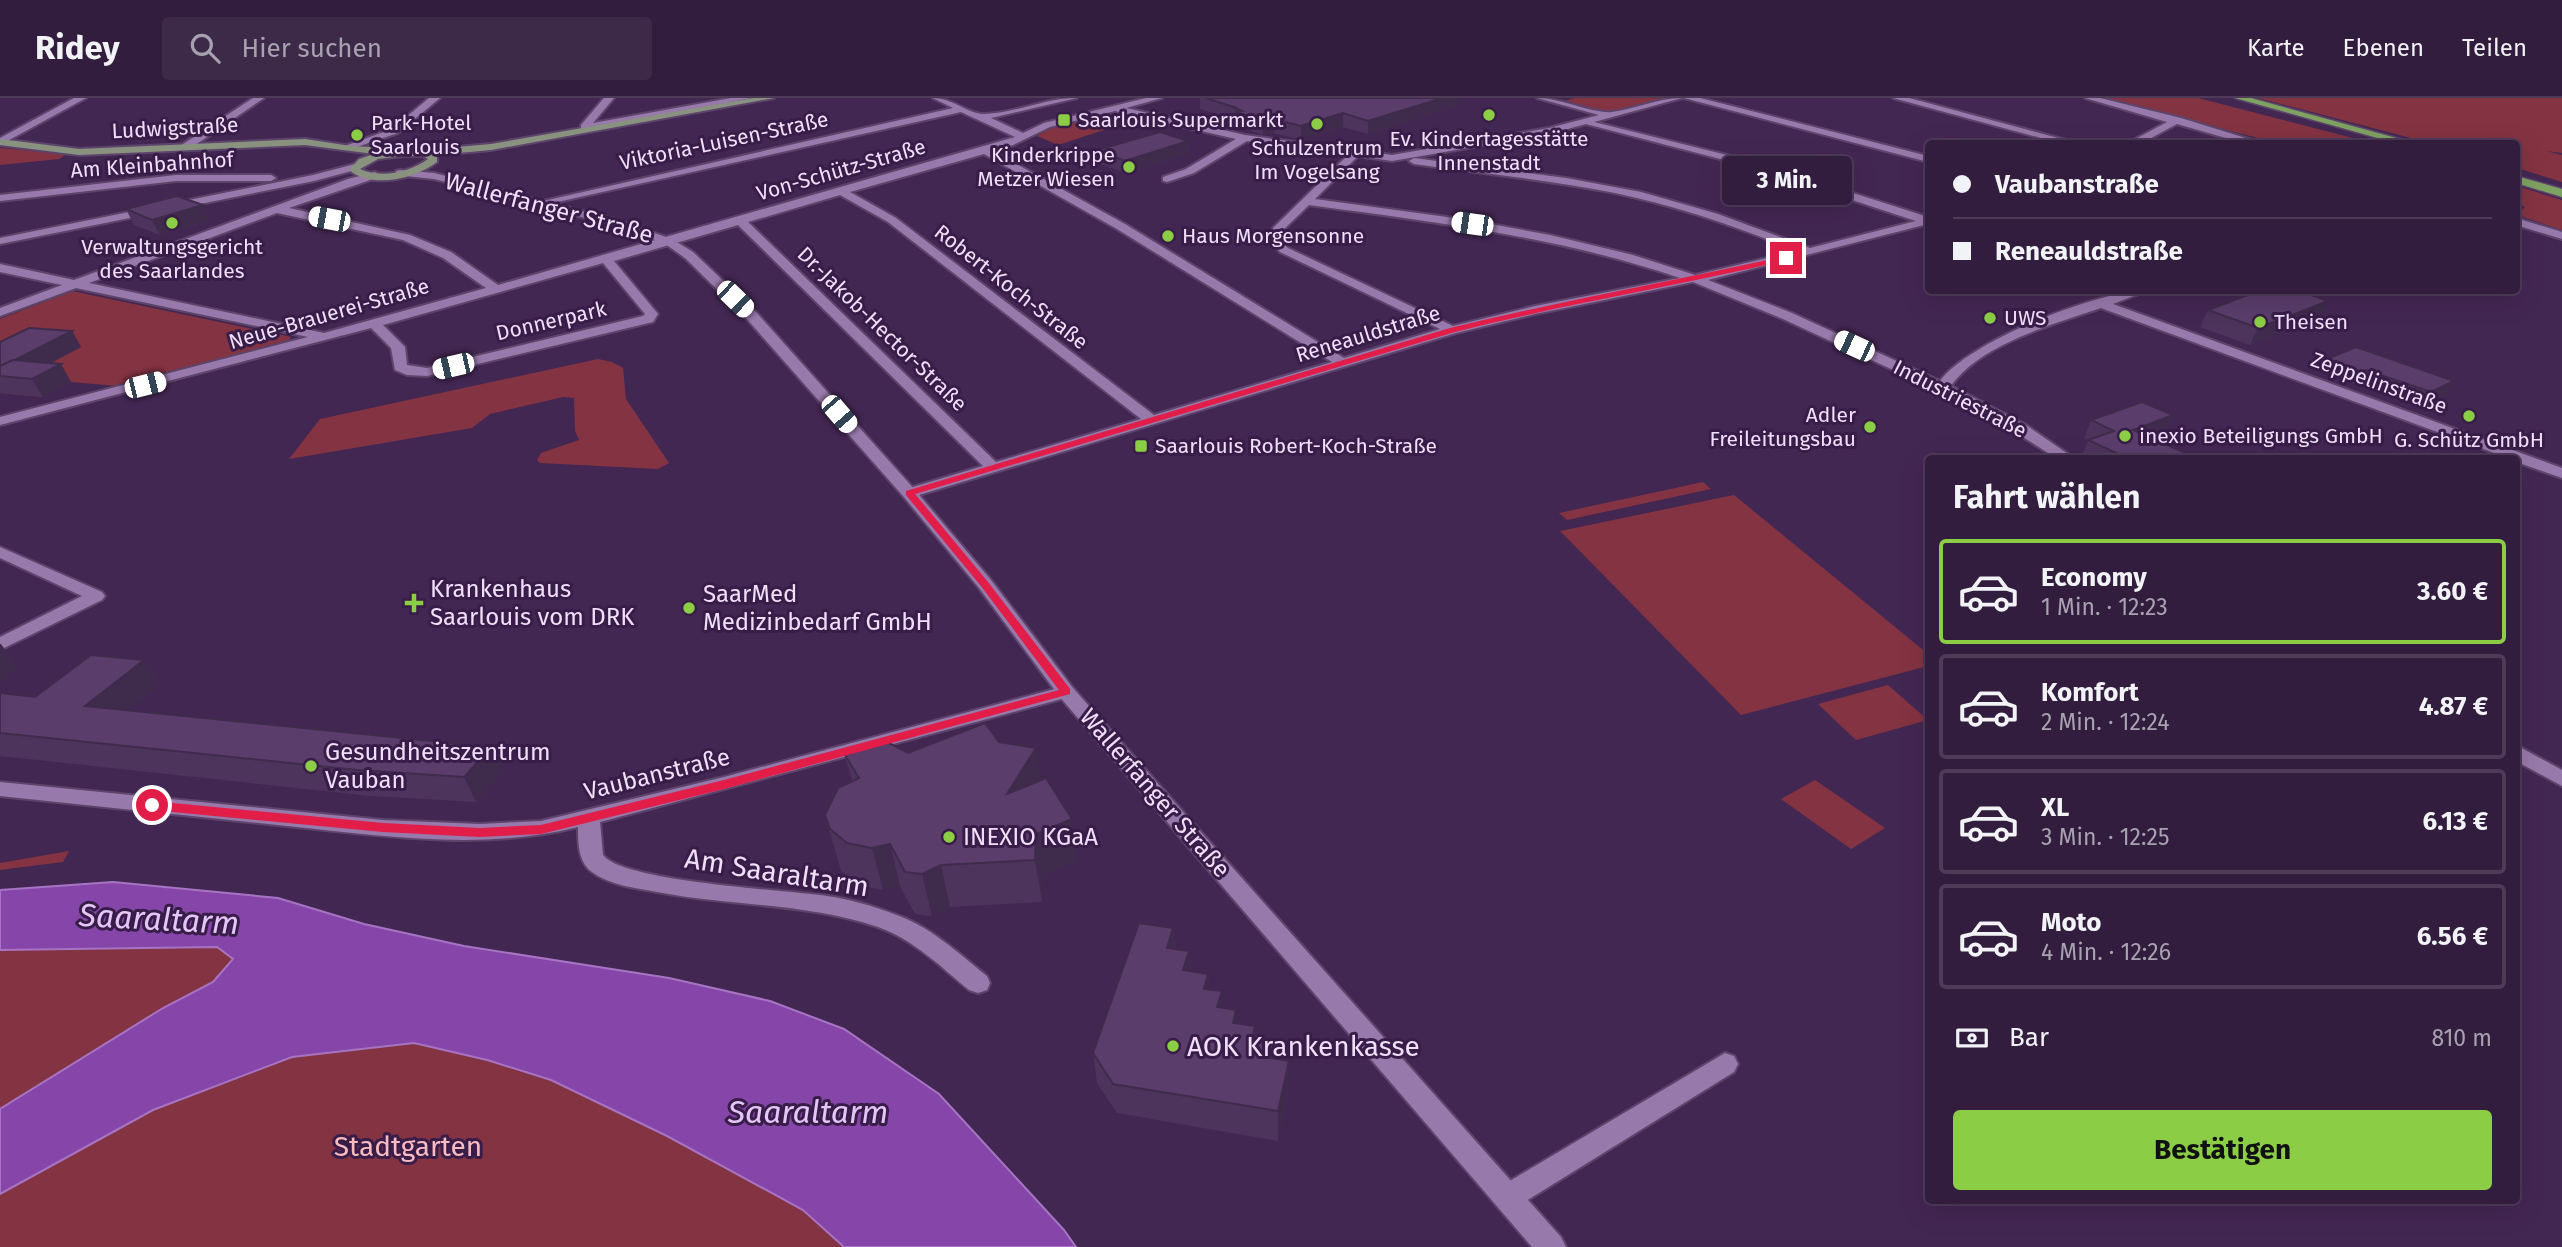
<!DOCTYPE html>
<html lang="de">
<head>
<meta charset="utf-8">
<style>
  :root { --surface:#321d3e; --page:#3d2a49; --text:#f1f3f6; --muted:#a8a2b0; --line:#4d3b58; --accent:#8bce46 }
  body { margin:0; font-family:"Fira Sans",sans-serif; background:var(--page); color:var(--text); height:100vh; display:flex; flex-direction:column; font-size:26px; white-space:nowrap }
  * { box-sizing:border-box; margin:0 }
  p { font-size:23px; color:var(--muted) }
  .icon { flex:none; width:38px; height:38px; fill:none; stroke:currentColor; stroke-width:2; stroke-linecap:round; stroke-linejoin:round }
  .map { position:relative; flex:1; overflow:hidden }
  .side { position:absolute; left:1925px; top:357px; width:595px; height:749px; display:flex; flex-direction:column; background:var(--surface); border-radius:7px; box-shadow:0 7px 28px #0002,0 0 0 2px var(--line) }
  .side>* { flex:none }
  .top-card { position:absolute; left:1925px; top:42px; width:595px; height:154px; border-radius:7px; box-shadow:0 7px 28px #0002,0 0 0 2px var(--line); display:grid; align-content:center; height:154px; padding:0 28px; background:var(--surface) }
  .end { position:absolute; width:32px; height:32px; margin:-16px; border:9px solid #e11d48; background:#fff; box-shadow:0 0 0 4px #fff }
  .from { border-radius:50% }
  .bubble { position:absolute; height:49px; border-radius:7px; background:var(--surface); box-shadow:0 7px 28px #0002,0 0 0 2px var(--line); font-size:23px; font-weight:700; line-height:49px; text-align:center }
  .car { position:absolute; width:21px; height:42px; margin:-21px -10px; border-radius:9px; box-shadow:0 0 5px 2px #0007; background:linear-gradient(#fff 24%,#345 0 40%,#fff 0 76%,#345 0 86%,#fff 0) }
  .top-card b { display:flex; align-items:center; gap:24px; height:66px; font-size:26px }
  .top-card b+b { border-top:2px solid var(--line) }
  .top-card i { width:18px; height:18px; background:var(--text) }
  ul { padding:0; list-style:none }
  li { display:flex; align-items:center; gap:21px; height:105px; margin:0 14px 10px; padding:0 14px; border:4px solid var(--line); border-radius:7px }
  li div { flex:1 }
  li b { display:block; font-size:26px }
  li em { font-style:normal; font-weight:700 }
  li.on { border-color:var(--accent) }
  li>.icon { width:63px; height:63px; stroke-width:1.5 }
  h2 { padding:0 28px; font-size:32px; line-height:84px }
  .pay { display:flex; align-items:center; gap:18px; height:77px; padding:0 28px; font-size:26px }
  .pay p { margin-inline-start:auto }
  .primary-button { display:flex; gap:14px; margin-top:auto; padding:14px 28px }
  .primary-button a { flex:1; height:80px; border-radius:7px; background:var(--accent); color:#111; font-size:28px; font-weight:700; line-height:80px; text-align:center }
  header { display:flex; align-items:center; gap:42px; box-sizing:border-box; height:98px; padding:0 35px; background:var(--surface); border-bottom:2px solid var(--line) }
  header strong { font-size:33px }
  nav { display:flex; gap:38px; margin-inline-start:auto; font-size:24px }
  .search { width:490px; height:63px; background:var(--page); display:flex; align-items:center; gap:18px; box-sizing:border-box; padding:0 24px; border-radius:7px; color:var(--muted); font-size:26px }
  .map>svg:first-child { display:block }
</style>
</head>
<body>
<header>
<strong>Ridey</strong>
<div class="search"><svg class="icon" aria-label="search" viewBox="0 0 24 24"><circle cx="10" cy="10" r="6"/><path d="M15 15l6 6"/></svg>Hier suchen</div>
<nav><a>Karte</a><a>Ebenen</a><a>Teilen</a></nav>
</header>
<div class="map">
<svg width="2562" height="1149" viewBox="0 0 2562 1149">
  <rect width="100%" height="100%" fill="#432753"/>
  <g fill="#843342">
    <path d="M1574,0h91l-54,15 -46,-12z"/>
    <path d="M2104,0h94l174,45h-95z"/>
    <path d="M2258,0h304v55l-16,-2 16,4v27l-45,-14 -1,-24 -86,-1z"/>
    <path d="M1110,16l25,6 -77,25 -21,-9 21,-12z"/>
    <path d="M0,50l67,6 -8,5 -59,6z"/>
    <path d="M2517,88l45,14v30l-45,-15z"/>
    <path d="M72,193l219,46 -2,3 -171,46 -47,-4 -28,15 -43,-4v-74z"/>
    <path d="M598,261l14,3 11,6 3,31 43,64 -11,6 -118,-6 -3,-3 4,-7 38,-13 -4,-9 -1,-33 -11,-1 -73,17 -18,14 -183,31 31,-40z"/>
    <path d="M1703,384l8,7 -144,31 -8,-7z"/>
    <path d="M1734,397l194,159v12l-187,49 -181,-184z"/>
    <path d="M1888,587l40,35 -72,20 -38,-36z"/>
    <path d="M1815,682l70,48 -34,21 -70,-50z"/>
    <path d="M69,753l-6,11 -63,8v-7z"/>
    <path d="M217,849l16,12 -20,23 -50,26 -163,101v-159z"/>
    <path d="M414,945l73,17 64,20 116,56 136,74 41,37h-844v-53l153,-84 139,-53z"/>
  </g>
  <path fill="#8646a9" stroke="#a674c2" stroke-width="2" d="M113,784l165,16 86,26 100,22 205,32 101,23 74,28 95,65 125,136 12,17h-232l-41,-37 -136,-74 -116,-56 -64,-20 -73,-17 -122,14 -139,53 -153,84v-85l163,-101 50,-26 20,-23 -16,-12 -217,3v-60z"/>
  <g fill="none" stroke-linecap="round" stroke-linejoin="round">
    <defs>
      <g id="minor">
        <path d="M74,0h12l-86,47v-7z"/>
        <path d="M253,0h11l-76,52h-8v-4z"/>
        <path d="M429,0h11l-42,35 -50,17 -9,-2 53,-19z"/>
        <path d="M604,0h10l-21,25 138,-25h20l-170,34v-7z"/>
        <path d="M933,0c20,0 36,17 52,16 31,-1 60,-16 92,-16l-86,20 32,15 21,-10 102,-25h16l-36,10 119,27 147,20 157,-27 50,-13 -62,-17c24,0 56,16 75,14 24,-3 45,-14 70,-14l-88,24 165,41 169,54v7l-220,56 84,33 148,68c29,-40 160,-91 209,-91l-36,14 449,164v10l-46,-16v-4h-8l-407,-150c-47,16 -121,36 -150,78l75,39 48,33h-18l-41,-26 -68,-37 -164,-76 -90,-37 -158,32 -79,19 -547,165 -8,-5 2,-3 80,-24 -245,-241 -124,36 44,53 -5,8 -226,54 -20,-1 -12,-5 -4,-22 -20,-20 -371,97v-8l308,-80 -232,-49 -76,28v-8l62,-23 -62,-13v-8l74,16 274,-101 27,-7 5,3 -1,2 -90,31 121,27 41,17 47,33 517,-148 -54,-25 -426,95 -5,-3 423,-96zM1115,13l121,28 -50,30 -23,8v4l4,1 27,-9 53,-32 101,14 -75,73 -3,13 10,11 160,77 -96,29 -219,-134 -132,-73 20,-6 37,-18zM1586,26l165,43 165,54 -106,27 -92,-34 -77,-22 -75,-14 -152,-20 -5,3 5,3c67,9 134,16 201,29 62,13 123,34 182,58l-102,24 -62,-20 -83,-20 -81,-15 -154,-21 43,-43 34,5 157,-27zM984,56l133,75 215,133 -178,53 -258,-197 -46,-26zM840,97l48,27 253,197 -145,43 -248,-240zM1309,107c125,17 251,32 371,73l-145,28 -82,20 -165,-78 -7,-7 1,-10zM277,115l126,27 40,18 43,30 -162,45 -235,-50zM603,165l42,51 -2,2 -216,52 -20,-3 -2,-18 -22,-22z"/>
        <path d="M1684,0h16l228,58v6z"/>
        <path d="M1893,0h16l172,46h-18z"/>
        <path d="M2085,0h15l81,20 84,26h-18l-70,-20 -37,20h-14l41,-22z"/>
        <path d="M355,66l5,3 -1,2 -45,12 -314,63v-6l313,-63z"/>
        <path d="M176,77h95l5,3 -5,3h-95l-176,20v-6z"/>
        <path d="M2516,120l46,14v7l-46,-14z"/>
        <path d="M0,449l102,45 3,4 -3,4 -102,50v-13l82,-41 -82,-38z"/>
        <path d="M1066,588l7,2 3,4 -3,4 -473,126 3,33c20,27 185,35 224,41 22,3 46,10 67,18 36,12 64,39 93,62l3,7 -3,7 -9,3 -9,-3c-28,-23 -56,-51 -91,-63 -71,-24 -148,-21 -221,-35 -21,-4 -48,-7 -65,-20 -14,-10 -14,-30 -14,-45 -94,24 -196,9 -291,-1 -96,-10 -191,-20 -287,-30v-14l383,38 97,4 61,-3 183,-44z"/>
        <path d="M2516,647l46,25v16l-46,-25z"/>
        <path d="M1725,955l9,3 4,8 -4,8 -216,134 -10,4 -10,-4 -4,-9 4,-9z"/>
      </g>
      <path id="secondary" d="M400,72l34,3 179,46 59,20 21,13 63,60 159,178 76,90 82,108 488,549 5,10h-34l-473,-551 -80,-108 -76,-92 -157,-178 -61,-60 -21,-15 -59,-20 -171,-44 -38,-4v-4z"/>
      <path id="primary" d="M753,0h21l-283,52 -54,5v7c-22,17 -65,27 -88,8l10,-11 15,-5 -69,-9 -226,10 -79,-10v-6l79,10 226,-10 46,7 72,4 68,-6zM402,58h21l5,3c-18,13 -47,20 -68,10l18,-10z"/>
      <g id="motorway">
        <path d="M2235,0h16l167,46h-19z"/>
        <path d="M2516,78l46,13v8l-46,-14z"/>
      </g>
    </defs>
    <use href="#minor" stroke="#5d446b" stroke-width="4"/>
    <use href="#secondary" stroke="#5d446b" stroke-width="4"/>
    <use href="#primary" stroke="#5d446b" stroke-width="4"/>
    <use href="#motorway" stroke="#5d446b" stroke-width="3"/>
    <use href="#minor" fill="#9879ab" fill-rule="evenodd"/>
    <use href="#secondary" fill="#9879ab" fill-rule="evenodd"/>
    <use href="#primary" fill="#88927f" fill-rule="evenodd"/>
    <use href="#motorway" fill="#7ea261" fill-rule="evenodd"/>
  </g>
  <g fill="#4d345c">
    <path d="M1200,0h262v7l-94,29 -25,-7 -42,13 -27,-7 -11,2 -27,-9v-3l-2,-1v-2l-34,-11z"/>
    <path d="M1188,43l1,13 -63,19 -28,-10 -1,-13z"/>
    <path d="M126,111l85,12 -51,14 -26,-10z"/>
    <path d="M2208,212l112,8 -70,27 -50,-18z"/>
    <path d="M72,233l9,16 -30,16 20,19 -28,15 -43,-4v-51z"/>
    <path d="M2356,249l91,47 -23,11 -64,-23 -5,2 -34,-13 6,-12z"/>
    <path d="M2173,317l-8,19 -13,4 45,20h-116l7,-17 -4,-2 7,-19z"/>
    <path d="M144,562l16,25 -32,25 363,37 12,25 -27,30 -105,-6 -371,-40v-63l35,4z"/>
    <path d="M999,644l42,38 37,81 -36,15v26l-92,5 -18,9 -17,-2 -15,-28 -17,4 -25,-5 -17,-14 -16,-56 27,-34 -7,-26 63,-2z"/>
    <path d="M1173,830l2,21 14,2 1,20 18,3 1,15 13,2v17l51,51 16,2v29l-11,51 -161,-28 -20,-30 -4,-30z"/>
  </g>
  <g fill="#3f2b4b">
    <path d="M1442,0h20v7l-94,29v-13z"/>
    <path d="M1343,15v14l-42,13v-14z"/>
    <path d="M1274,21v14l-11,2v-14z"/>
    <path d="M1188,43l1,13 -63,19 -1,-12z"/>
    <path d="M203,107l8,16 -51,14 -8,-15z"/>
    <path d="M2524,109l-8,13v-10z"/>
    <path d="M2328,203l-8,17 -70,27 8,-17z"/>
    <path d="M72,233l9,16 -59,31 -22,-10z"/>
    <path d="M61,266l10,18 -28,15 -11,-18z"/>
    <path d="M2366,272l-6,12 -5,2 6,-12z"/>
    <path d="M2454,283l-7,13 -23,11 7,-13z"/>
    <path d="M2173,317l-8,19 -39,15 7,-19z"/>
    <path d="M0,546h1l17,24 -12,9 1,2 -7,5z"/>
    <path d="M144,562l16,25 -58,46 -17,-25z"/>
    <path d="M491,649l12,25 -27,30 -12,-25z"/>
    <path d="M1036,650l6,41 -35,5z"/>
    <path d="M1072,721l6,42 -36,15v26l-7,-42 1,-26z"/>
    <path d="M890,746l10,42 -17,4 -11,-42z"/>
    <path d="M941,767l9,42 -18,9 -10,-42z"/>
    <path d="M1173,830l2,29 -8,-9z"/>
    <path d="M1189,853l1,30 -7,-11z"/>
    <path d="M1208,876l2,30 -6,-15z"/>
    <path d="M1222,893l1,30 -6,-14z"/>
    <path d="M1236,912l1,30 -4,-17z"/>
    <path d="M1255,928l1,30 -4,-15z"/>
    <path d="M1289,963v29l-11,51v-30z"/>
  </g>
  <g fill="#5a3d6b" stroke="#3f2b4b" stroke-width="2">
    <path d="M1206,0h236l-74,23 -25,-8 -42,13 -27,-7 -11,2 -27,-9 6,-1 -8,-3h3z"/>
    <path d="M1160,34l28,9 -63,20 -28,-11z"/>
    <path d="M177,98l26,9 -51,15 -26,-11z"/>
    <path d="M2516,108l8,1 -8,3z"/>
    <path d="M2261,192h36l31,11 -70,27 -50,-18z"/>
    <path d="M29,230l43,3 -57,29h-2l-13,6v-24z"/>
    <path d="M2356,249l98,34 -23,11 -65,-22 -5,2 -34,-13z"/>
    <path d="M13,262l48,4 -29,15 -32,-3v-10z"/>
    <path d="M2142,304l31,13 -40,15 64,28h-70l-39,-18 26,-9 -23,-11z"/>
    <path d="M91,557l53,5 -59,46 406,41 -27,30 -107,-7 -357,-37v-40l35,4z"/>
    <path d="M985,625l14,19 37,6 -29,46 39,-16 26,41 -36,15 -1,26 -94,5 -19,9 -17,-2 -15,-28 -18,4 -25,-5 -17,-14 -5,-14 13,-27 21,-10 -14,-23 27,-13h15l21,11z"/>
    <path d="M1139,825l34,5 -6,20 22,3 -6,19 25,4 -4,15 18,2 -5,16 19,3 -3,13 22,3 -3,15 21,4 -3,13 19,3 -11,50 -165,-27 -20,-31z"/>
  </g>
  <path fill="#e11d48" d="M1786,158l2,4c-111,26 -223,44 -333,72l-540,162 73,88 82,107v5l-346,95 -183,45 -61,3 -97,-5 -231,-22 -6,-5 6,-4 231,22 97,5 61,-3 183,-45 335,-90 -78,-104 -75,-91v-4l544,-163c111,-27 224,-47 336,-72z"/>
  <g fill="#8bce46" stroke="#381d48" stroke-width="2.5">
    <circle cx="1489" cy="17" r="7"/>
    <rect x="1057" y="15" width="14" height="14" rx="3.5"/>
    <circle cx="1317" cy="26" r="7"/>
    <circle cx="357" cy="37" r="7"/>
    <circle cx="1129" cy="69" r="7"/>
    <circle cx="172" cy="125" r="7"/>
    <circle cx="1168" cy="138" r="7"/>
    <circle cx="1990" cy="220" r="7"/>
    <circle cx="2260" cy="224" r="7"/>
    <circle cx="2469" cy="318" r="7"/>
    <circle cx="1870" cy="329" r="7"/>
    <circle cx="2125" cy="338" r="7"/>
    <rect x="1134" y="341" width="14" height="14" rx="3.5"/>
    <path d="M410.5 494.5h7v7h7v7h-7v7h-7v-7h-7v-7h7z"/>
    <circle cx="689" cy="510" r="7"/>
    <circle cx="311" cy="668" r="7"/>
    <circle cx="949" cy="739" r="7"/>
    <circle cx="1173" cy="948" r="7"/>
  </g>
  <g text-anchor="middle" stroke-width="6" stroke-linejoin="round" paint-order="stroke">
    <g font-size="21" fill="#f0dffb" stroke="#381d48" text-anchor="start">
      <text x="1078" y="29">Saarlouis Supermarkt</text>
      <text x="371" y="32">Park-Hotel<tspan x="371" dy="24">Saarlouis</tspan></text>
      <text x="1489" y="48" text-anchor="middle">Ev. Kindertagesstätte<tspan x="1489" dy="24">Innenstadt</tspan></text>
      <text x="1317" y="57" text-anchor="middle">Schulzentrum<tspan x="1317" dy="24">Im Vogelsang</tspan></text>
      <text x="1115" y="64" text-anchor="end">Kinderkrippe<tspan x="1115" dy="24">Metzer Wiesen</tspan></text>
      <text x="1182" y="145">Haus Morgensonne</text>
      <text x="172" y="156" text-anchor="middle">Verwaltungsgericht<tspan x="172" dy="24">des Saarlandes</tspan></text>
      <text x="2004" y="227">UWS</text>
      <text x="2274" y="231">Theisen</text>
      <text x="1856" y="324" text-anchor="end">Adler<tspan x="1856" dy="24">Freileitungsbau</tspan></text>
      <text x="2139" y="345">inexio Beteiligungs GmbH</text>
      <text x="2469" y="349" text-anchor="middle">G. Schütz GmbH</text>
      <text x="1155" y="355">Saarlouis Robert-Koch-Straße</text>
    </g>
    <g font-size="21" fill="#f0dffb" stroke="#381d48">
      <text transform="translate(175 30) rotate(-3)" y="7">Ludwigstraße</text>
      <text transform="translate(724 43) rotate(-12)" y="7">Viktoria-Luisen-Straße</text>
      <text transform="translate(152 67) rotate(-4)" y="7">Am Kleinbahnhof</text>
      <text transform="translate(841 72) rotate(-16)" y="7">Von-Schütz-Straße</text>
      <text transform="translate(1011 189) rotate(38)" y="7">Robert-Koch-Straße</text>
      <text transform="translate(329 216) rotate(-16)" y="7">Neue-Brauerei-Straße</text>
      <text transform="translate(551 223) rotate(-13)" y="7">Donnerpark</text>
      <text transform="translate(882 231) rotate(44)" y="7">Dr.-Jakob-Hector-Straße</text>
      <text transform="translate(1368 236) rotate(-17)" y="7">Reneauldstraße</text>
      <text transform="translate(2379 285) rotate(20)" y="7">Zeppelinstraße</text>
      <text transform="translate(1960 301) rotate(27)" y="7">Industriestraße</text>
    </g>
    <g font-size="24" fill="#f0dffb" stroke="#381d48">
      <text transform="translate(549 110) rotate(15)" y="8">Wallerfanger Straße</text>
      <text transform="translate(657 676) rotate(-14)" y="8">Vaubanstraße</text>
      <text transform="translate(1155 695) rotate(49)" y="8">Wallerfanger Straße</text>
    </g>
    <g font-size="24" fill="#f0dffb" stroke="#381d48" text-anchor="start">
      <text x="430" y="499">Krankenhaus<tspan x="430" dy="28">Saarlouis vom DRK</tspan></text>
      <text x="703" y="504">SaarMed<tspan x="703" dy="28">Medizinbedarf GmbH</tspan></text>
      <text x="325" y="662">Gesundheitszentrum<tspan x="325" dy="28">Vauban</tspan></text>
      <text x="963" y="747">INEXIO KGaA</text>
    </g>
    <g font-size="28" fill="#f0dffb" stroke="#381d48">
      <text transform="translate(777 774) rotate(9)" y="10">Am Saaraltarm</text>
    </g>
    <g font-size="28" fill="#f0dffb" stroke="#381d48" text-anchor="start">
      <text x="1187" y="958">AOK Krankenkasse</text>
    </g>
    <g font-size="28" fill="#fcbbc1" stroke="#381d48">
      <text x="408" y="1058">Stadtgarten</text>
    </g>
    <g font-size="32" font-style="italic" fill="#e5c6f9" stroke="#381d48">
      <text transform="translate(159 821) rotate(3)" y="11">Saaraltarm</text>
      <text x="808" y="1025">Saaraltarm</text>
    </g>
  </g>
</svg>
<i class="end from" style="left:152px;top:707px"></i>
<i class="end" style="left:1786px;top:160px"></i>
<div class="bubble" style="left:1722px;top:58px;width:130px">3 Min.</div>
<i class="car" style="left:329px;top:121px;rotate:281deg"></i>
<i class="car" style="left:1472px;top:126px;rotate:278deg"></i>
<i class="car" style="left:735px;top:201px;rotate:134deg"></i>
<i class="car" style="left:1854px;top:248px;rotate:295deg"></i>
<i class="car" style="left:453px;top:268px;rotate:257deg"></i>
<i class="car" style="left:145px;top:287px;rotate:76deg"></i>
<i class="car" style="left:839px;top:316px;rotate:139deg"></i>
<div class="top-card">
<b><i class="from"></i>Vaubanstraße</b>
<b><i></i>Reneauldstraße</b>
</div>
<section class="side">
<h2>Fahrt wählen</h2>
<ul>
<li class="on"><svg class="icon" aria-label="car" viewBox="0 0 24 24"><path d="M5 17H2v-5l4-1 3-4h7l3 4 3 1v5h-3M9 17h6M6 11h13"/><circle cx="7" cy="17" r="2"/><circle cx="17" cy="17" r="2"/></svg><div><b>Economy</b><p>1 Min. · 12:23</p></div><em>3.60 €</em></li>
<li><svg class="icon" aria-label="car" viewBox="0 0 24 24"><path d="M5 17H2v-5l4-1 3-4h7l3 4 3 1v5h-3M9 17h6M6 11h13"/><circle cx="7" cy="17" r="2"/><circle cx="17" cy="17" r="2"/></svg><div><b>Komfort</b><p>2 Min. · 12:24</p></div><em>4.87 €</em></li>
<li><svg class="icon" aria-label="car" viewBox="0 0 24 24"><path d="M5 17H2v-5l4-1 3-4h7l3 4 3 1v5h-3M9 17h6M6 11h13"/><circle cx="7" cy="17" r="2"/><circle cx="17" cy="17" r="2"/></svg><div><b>XL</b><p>3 Min. · 12:25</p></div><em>6.13 €</em></li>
<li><svg class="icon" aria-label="car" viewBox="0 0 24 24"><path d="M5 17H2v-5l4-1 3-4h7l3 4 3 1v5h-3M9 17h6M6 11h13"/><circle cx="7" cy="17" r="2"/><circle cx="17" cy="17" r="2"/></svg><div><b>Moto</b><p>4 Min. · 12:26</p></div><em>6.56 €</em></li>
</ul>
<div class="pay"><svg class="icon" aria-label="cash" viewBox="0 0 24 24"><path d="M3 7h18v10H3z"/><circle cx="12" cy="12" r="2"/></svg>Bar<p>810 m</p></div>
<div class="primary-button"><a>Bestätigen</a></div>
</section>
</div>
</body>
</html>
